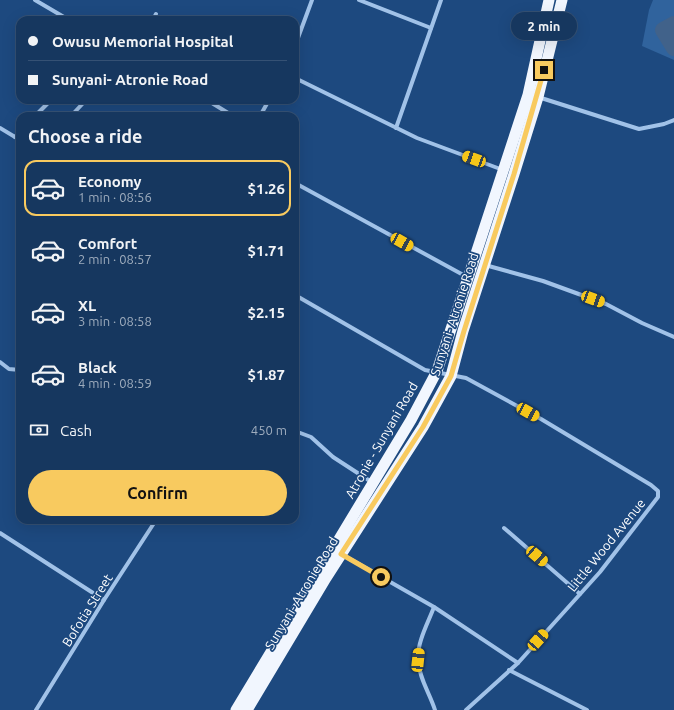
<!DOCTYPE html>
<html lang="en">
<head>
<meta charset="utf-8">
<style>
  :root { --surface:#16375f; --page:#1f3f65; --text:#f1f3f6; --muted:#9eacbd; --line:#355174; --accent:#f8ca5f }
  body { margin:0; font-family:Ubuntu,sans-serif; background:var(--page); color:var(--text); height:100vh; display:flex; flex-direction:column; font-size:15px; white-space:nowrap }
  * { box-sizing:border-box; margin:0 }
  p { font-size:13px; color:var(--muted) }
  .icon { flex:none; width:22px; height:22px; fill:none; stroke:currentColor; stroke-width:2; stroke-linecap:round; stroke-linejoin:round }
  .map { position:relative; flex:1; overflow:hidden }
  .panel { position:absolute; left:16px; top:112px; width:283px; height:412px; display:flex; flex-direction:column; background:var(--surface); border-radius:12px; box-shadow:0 4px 16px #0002,0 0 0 1px var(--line) }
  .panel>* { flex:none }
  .hud { position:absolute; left:16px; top:16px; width:283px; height:88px; border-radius:12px; box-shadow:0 4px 16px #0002,0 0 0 1px var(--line); display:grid; align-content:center; height:88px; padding:0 12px; background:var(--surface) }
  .end { position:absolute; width:18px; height:18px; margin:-9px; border:5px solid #f8ca5f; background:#111; box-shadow:0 0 0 2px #111 }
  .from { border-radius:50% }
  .bubble { position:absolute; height:28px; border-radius:14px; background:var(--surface); box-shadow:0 4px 16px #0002,0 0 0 1px var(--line); font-size:13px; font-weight:700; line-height:28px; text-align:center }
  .car { position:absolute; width:12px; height:24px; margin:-12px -6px; border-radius:5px; box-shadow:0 0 3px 1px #0007; background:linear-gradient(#f5c518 24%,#345 0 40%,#f5c518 0 76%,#345 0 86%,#f5c518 0) }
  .hud b { display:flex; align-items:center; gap:14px; height:38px; font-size:15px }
  .hud b+b { border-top:1px solid var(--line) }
  .hud i { width:10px; height:10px; background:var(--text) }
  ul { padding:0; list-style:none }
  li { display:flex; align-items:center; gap:12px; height:56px; margin:0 8px 6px; padding:0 4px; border:2px solid transparent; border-radius:12px }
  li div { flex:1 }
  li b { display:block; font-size:15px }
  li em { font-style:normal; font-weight:700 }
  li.active { border-color:var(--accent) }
  li>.icon { width:36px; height:36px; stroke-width:1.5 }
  h2 { padding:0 12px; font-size:18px; line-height:48px }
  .pay { display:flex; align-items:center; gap:10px; height:44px; padding:0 12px; font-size:15px }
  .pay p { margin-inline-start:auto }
  .action { display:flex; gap:8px; margin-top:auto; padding:8px 12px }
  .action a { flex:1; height:46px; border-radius:24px; background:var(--accent); color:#111; font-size:16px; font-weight:700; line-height:46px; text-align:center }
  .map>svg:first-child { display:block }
</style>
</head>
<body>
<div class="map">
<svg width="674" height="710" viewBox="0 0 674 710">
  <rect width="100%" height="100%" fill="#1d497f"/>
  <path fill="#30639d" d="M653,0h21v60l-32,-14 7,-36z"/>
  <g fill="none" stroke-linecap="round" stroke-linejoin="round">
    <path stroke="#41628a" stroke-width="16" d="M674,24l-11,6 11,18"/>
    <g stroke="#a1c2e8" stroke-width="4">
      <path d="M35,0l34,20"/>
      <path d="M359,0l72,28"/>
      <path d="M153,20l3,-6"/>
      <path d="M295,46l17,-46"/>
      <path d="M295,78l122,60 86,32"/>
      <path d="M538,97l101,32 25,-5 10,-4"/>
      <path d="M207,100l26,16"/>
      <path d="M35,116l16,-16"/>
      <path d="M71,116l15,-16"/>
      <path d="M260,116l9,-16"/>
      <path d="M0,128l20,12"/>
      <path d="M396,128l45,-128"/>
      <path d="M15,137l5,-5"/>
      <path d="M295,183l172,94"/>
      <path d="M485,265l58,16 63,23 36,19 32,14"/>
      <path d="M295,295l130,75 41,8 75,41 110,66 7,6v6l-58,75 -82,91 -52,47"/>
      <path d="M0,362l9,7 11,1"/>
      <path d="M295,431l16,6 22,20 40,26"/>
      <path d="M504,528l76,66"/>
      <path d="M0,533l104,67"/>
      <path d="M343,555l91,52 84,56"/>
      <path d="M434,607c-6,16 -17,35 -16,53 1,18 12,34 17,50"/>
      <path d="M509,670l78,40"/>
      <path d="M36,710l68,-110 52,-80"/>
    </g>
    <g stroke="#f1f6fe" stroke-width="11">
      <path d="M236,710l175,-290 26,-49 31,-93 60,-183 21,-95"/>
      <path d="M247,710l79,-132 97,-151 28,-51 12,-45 51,-157 24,-77 24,-97"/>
    </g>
  </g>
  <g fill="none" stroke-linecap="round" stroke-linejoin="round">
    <path stroke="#f8ca5f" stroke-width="5" d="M381,577l-40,-23 82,-127 28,-51 13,-45 50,-157 30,-104"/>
  </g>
  <g text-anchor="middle" stroke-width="3.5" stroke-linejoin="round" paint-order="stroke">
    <g font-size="13" fill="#fff" stroke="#1d497f">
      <text transform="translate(454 314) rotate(-72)" y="5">Sunyani- Atronie Road</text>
      <text transform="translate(381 440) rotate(-60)" y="5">Atronie - Sunyani Road</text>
      <text transform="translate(606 545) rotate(-51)" y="5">Little Wood Avenue</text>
      <text transform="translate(301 593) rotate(-59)" y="5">Sunyani- Atronie Road</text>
      <text transform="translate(87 610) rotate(-58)" y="5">Bofotia Street</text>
    </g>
  </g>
</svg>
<i class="end from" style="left:381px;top:577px"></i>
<i class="end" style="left:544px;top:70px"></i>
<div class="bubble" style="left:511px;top:12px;width:66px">2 min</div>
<i class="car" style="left:474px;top:159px;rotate:290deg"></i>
<i class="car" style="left:402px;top:242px;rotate:119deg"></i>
<i class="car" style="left:593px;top:299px;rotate:110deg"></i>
<i class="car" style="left:528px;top:412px;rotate:119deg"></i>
<i class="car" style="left:537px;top:556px;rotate:131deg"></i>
<i class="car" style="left:538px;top:640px;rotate:42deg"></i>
<i class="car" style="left:418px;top:660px;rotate:6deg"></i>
<div class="hud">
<b><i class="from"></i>Owusu Memorial Hospital</b>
<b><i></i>Sunyani- Atronie Road</b>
</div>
<section class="panel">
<h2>Choose a ride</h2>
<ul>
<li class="active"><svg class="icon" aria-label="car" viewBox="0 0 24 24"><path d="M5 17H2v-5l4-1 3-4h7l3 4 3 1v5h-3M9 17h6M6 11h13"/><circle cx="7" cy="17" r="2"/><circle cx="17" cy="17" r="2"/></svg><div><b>Economy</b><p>1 min · 08:56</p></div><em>$1.26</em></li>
<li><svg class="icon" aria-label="car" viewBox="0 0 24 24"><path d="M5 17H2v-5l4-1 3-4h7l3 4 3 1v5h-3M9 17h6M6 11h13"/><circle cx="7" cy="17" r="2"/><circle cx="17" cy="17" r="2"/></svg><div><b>Comfort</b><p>2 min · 08:57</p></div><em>$1.71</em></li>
<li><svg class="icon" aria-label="car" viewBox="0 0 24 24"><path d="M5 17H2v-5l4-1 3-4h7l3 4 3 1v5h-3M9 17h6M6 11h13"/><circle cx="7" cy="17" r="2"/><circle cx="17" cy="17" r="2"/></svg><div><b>XL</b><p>3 min · 08:58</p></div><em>$2.15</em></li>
<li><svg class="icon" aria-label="car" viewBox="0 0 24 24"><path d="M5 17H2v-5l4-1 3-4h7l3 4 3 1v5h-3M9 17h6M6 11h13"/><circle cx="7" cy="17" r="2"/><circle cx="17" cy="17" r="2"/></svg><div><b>Black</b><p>4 min · 08:59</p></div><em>$1.87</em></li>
</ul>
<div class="pay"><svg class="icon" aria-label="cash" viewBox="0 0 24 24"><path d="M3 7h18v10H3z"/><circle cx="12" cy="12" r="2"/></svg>Cash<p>450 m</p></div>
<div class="action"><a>Confirm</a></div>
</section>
</div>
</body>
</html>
